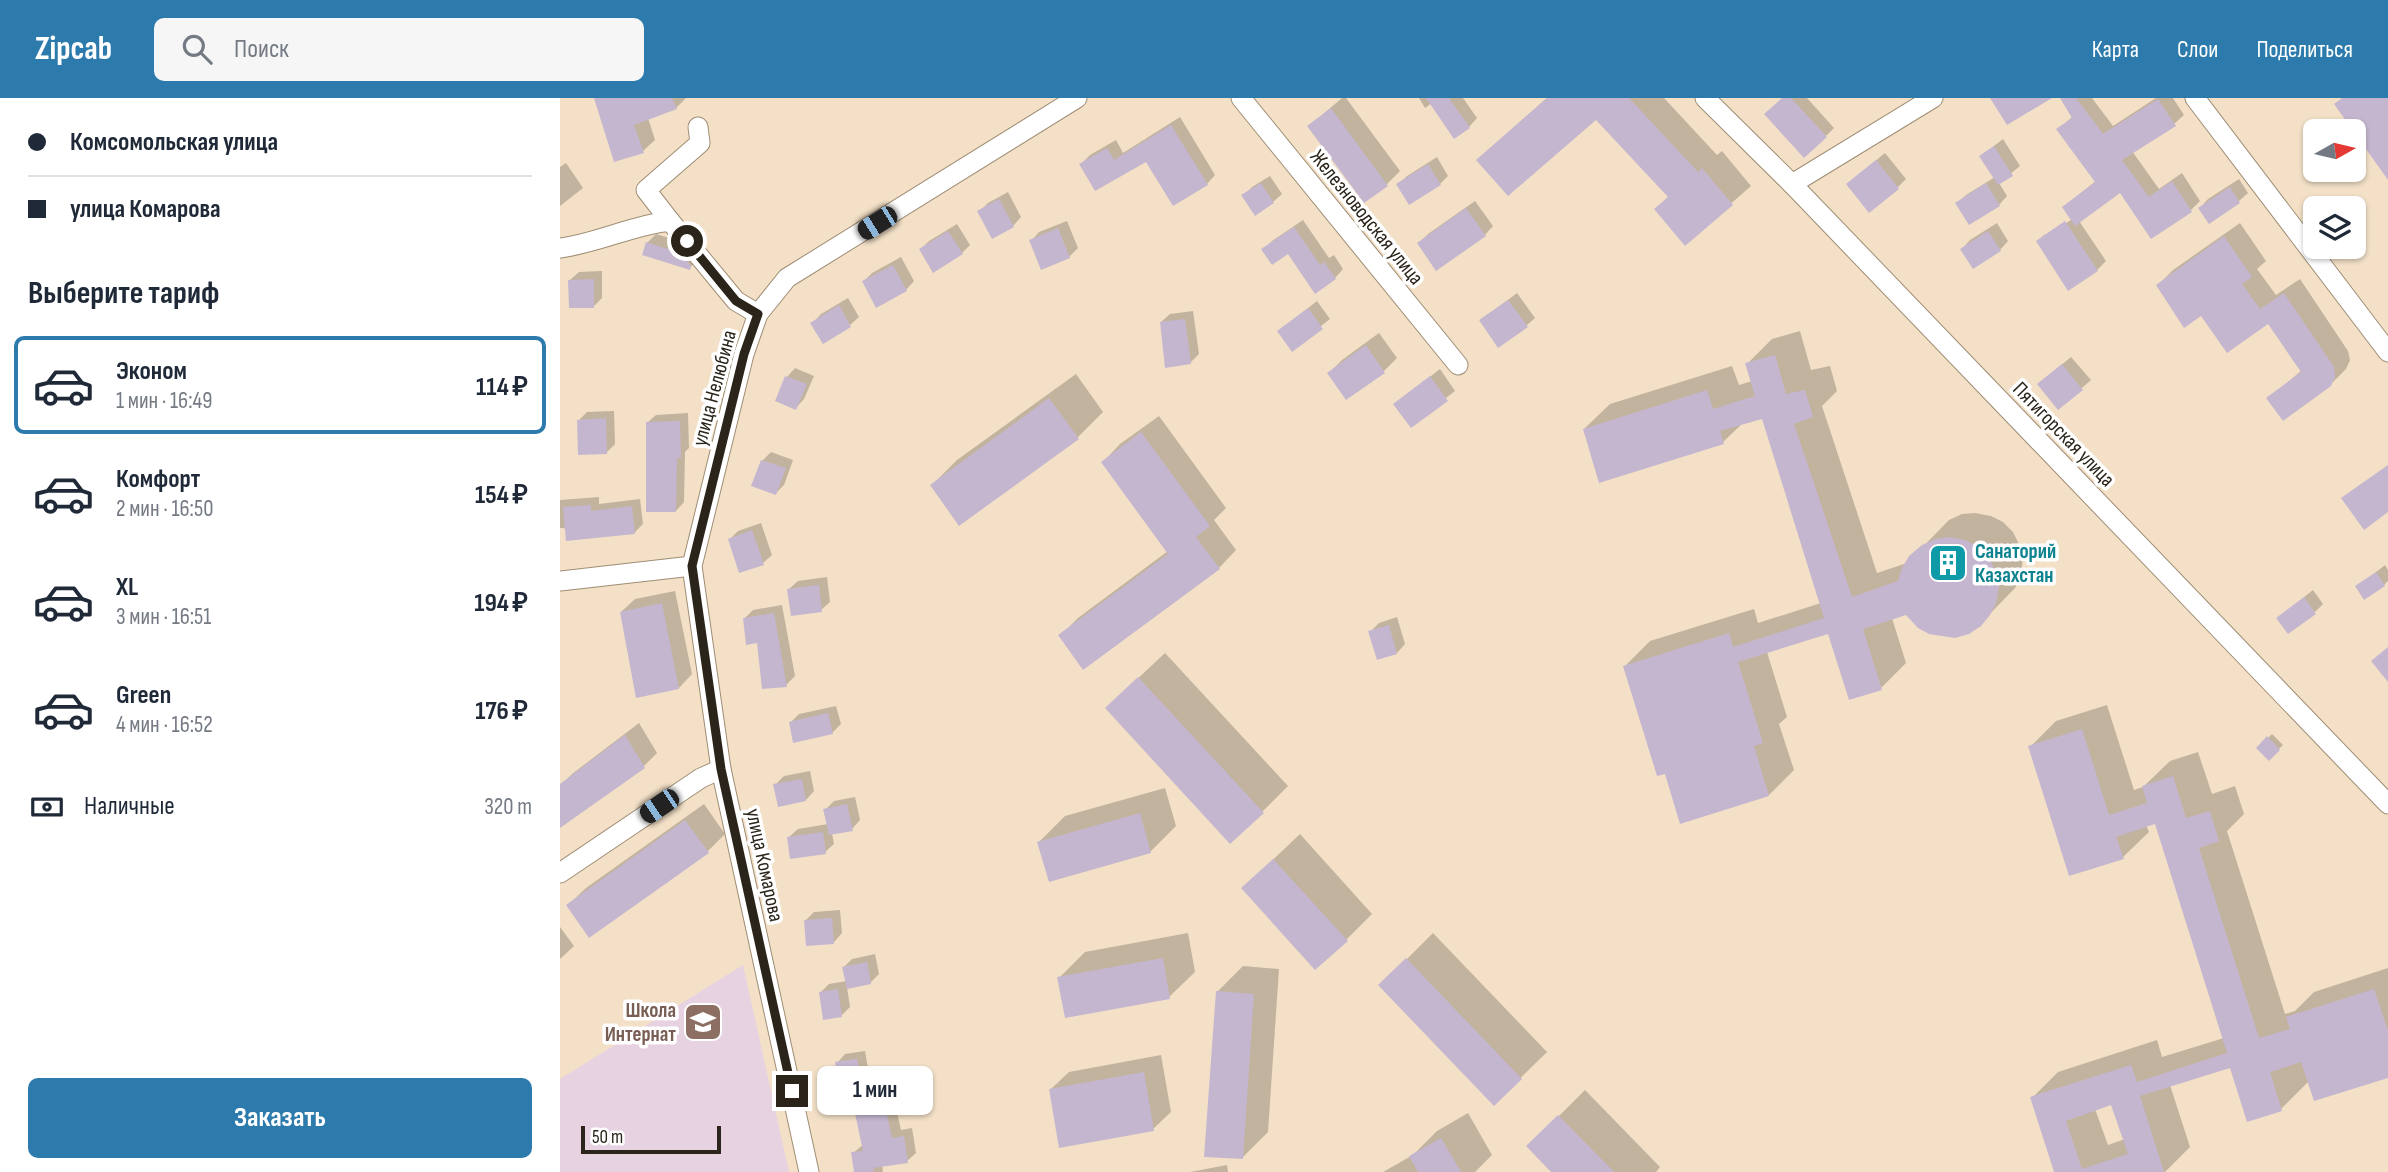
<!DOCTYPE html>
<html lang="ru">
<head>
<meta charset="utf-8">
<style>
  :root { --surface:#fff; --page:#f6f6f7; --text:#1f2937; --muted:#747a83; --line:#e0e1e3; --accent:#2c7bac }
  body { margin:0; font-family:"Sofia Sans Condensed",sans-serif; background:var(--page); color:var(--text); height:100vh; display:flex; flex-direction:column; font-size:26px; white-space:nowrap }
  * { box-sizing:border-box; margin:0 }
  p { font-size:23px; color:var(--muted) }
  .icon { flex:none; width:38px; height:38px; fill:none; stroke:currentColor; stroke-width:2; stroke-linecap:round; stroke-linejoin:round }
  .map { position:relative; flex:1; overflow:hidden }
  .drawer { display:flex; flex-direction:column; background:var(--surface); width:560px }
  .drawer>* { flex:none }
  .top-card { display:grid; align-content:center; height:154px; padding:0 28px; background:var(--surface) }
  .needle { width:46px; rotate:82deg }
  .controls { position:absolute; left:1743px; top:21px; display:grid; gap:14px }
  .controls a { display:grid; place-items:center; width:63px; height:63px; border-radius:10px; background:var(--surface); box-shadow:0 2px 5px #0004; font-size:35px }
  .scale { position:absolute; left:21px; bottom:18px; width:140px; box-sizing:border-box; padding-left:7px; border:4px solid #2b241a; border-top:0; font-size:19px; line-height:24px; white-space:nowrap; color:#2b241a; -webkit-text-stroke:5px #fff; paint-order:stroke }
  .end { position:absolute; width:32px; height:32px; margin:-16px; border:9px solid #2b241a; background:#fff; box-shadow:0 0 0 4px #fff }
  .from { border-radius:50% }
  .bubble { position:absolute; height:49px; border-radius:10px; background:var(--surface); box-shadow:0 2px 5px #0004; font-size:23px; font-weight:700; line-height:49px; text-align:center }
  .car { position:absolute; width:21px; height:42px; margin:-21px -10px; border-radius:9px; box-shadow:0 0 5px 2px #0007; background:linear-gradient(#222 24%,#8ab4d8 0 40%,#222 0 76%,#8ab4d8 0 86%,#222 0) }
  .top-card b { display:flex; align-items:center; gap:24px; height:66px; font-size:26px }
  .top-card b+b { border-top:2px solid var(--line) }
  .top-card i { width:18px; height:18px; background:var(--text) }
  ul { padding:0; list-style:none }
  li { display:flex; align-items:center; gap:21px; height:98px; margin:0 14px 10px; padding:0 14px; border:4px solid transparent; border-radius:10px }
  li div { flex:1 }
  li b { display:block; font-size:26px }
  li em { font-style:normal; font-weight:700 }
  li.on { border-color:var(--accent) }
  li>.icon { width:63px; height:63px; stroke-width:1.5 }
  h2 { padding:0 28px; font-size:32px; line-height:84px }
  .pay { display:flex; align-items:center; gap:18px; height:77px; padding:0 28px; font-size:26px }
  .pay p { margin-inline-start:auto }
  .primary-button { display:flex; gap:14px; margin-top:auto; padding:14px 28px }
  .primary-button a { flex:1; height:80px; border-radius:10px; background:var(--accent); color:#fff; font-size:28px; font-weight:700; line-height:80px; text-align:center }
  header { display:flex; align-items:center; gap:42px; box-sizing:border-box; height:98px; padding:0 35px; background:var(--accent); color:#fff }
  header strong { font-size:33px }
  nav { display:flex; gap:38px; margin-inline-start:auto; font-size:24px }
  .search { width:490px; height:63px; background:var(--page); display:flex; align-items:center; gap:18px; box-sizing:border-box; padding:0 24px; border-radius:10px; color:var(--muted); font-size:26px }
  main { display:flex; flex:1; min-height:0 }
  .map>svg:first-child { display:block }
</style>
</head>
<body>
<header>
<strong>Zipcab</strong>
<div class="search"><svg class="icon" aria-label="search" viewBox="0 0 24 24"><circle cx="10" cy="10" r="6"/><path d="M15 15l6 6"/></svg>Поиск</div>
<nav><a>Карта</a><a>Слои</a><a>Поделиться</a></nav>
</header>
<main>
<section class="drawer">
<div class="top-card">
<b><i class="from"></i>Комсомольская улица</b>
<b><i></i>улица Комарова</b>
</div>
<h2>Выберите тариф</h2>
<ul>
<li class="on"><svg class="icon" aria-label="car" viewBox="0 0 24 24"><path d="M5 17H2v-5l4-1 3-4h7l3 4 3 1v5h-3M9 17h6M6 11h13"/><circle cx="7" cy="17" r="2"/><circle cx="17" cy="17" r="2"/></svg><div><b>Эконом</b><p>1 мин · 16:49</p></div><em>114 ₽</em></li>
<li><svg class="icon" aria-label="car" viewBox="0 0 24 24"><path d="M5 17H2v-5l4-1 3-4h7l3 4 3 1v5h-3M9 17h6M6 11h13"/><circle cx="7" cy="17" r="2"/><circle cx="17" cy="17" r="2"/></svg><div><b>Комфорт</b><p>2 мин · 16:50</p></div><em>154 ₽</em></li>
<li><svg class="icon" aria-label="car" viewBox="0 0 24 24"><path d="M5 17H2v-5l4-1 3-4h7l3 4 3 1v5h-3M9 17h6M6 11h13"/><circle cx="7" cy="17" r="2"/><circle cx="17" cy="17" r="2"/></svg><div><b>XL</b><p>3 мин · 16:51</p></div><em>194 ₽</em></li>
<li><svg class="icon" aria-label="car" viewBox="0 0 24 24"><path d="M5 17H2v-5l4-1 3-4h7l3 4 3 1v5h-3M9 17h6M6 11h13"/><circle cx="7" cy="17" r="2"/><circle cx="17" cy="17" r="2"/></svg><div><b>Green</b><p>4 мин · 16:52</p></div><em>176 ₽</em></li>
</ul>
<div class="pay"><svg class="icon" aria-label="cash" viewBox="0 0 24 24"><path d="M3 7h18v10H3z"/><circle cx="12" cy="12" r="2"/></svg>Наличные<p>320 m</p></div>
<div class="primary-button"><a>Заказать</a></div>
</section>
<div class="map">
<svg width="1828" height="1074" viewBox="0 0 1828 1074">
  <rect width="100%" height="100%" fill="#f3e0c7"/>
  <path fill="#e7d2e1" d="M183,867l46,207h-229v-93z"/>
  <g fill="#0003" fill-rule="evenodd">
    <path d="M36,0h90l-10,10 -28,10 7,22 -12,11z"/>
    <path d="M782,0h4l54,73 -13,13 -23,17 -55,-75z"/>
    <path d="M859,0h44l14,20 -8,9 -37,-24 -7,5z"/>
    <path d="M987,0h117l53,57 5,-4 29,35 -66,58 -15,-48 -74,-79 -99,25z"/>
    <path d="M1224,0h23l27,30 -8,8z"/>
    <path d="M1502,0h30l21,28 43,-28h17l11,17 -10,9 -42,27 27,38 23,-16 18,28 -9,9 -71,-20 -41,31 27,40 -9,9 -59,-29 7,-7v3l29,-19 -10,-11 33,-27 -38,-51 14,-13z"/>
    <path d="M620,19l35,58 -8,9 -60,-24 -66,4 9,-9 26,-15 7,13z"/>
    <path d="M1443,41l17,27 -21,17 8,13 -8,9 -41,-2 8,-8 29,-18 -14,-21z"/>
    <path d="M1325,55l21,26 -9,9 -40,-12z"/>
    <path d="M877,59l11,19 -8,8h-41l8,-8z"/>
    <path d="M6,65l17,25 -23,18v-39z"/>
    <path d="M710,78l12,18 -9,8 -18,12 -11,-18 8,-9z"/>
    <path d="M1679,81l9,14 -9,8 -30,20 -9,-13 8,-9z"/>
    <path d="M448,94l13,25 -8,9 -33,-15 8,-8z"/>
    <path d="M915,103l18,25 -8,9 -66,8 9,-9z"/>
    <path d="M743,122l26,38 5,-3 9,14 -8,9 -46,-26 -25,-3 8,-8z"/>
    <path d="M507,123l11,27 -9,9 -38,-16 8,-9z"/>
    <path d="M1437,125l11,18 -8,9 -38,-1 8,-9z"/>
    <path d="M1680,125l26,38 -9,8 19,26 24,-16 48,72 2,9 -4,9 -16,16 -62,14 34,-29 -33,-49 -68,-7 -43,-29 15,-15z"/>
    <path d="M397,126l13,21 -8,8 -41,-4 8,-8z"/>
    <path d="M96,136l33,10 9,16 -9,8 -42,-25z"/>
    <path d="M341,159l13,24 -8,9 -42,-9 8,-8z"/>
    <path d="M42,173v27l-8,8 -24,-26 9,-8z"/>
    <path d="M957,195l18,25 -9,8 -45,-6z"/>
    <path d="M288,200l11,19 -9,8 -26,16 -11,-18 8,-9z"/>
    <path d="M757,203l13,18 -38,30 -13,-18z"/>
    <path d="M633,213l6,43 -9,9 -29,-41 9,-8z"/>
    <path d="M1240,233l11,39 19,-4 7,25 -15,15 55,167 30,-10 42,-43 13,-6 13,-1 16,3 12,6 10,10 7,14 3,13 -3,18 -5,11 -35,36 -73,-11 -15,5 14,45 -25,25 -51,-56 -63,20 20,65 -8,7 15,46 -25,25 -103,-23 -41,-106 25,-25 104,-32 4,14 63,-20 -58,-187 -20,7 -20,19 -139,-13 26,-25 122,-38 7,19 13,-4 -5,-17 25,-25z"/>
    <path d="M819,235l18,25 -13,13 -38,27 -17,-25 13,-13z"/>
    <path d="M1511,259l20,23 -32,28 -11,-32z"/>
    <path d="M235,270l19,8 -10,23 -8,9 -9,-31z"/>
    <path d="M880,271l15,22 -44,34 -16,-21z"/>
    <path d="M516,276l27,38 -26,26 -145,47 25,-25z"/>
    <path d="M54,313l1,33 -8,8 -28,-32 8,-8z"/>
    <path d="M128,315l1,35 -4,4 -1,50 -8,9 -29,-88 9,-8z"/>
    <path d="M599,318l67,92 -12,12 22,30 -17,18 -159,68 18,-18 90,-67 -65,-89 17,-18z"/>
    <path d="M211,354l22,8 -9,25 -8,8 -14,-32z"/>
    <path d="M39,399v7l41,-5 3,25 -8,8 -75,-4v-28z"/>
    <path d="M201,425l11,32 -9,8 -33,-24 8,-8z"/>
    <path d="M1825,467l3,5v11l-4,4 -27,2z"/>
    <path d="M267,479l3,25 -9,8 -32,-21 9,-8z"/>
    <path d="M1753,492l10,14 -8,8 -37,6z"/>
    <path d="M115,493l17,83 -13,14 -58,-76 14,-13z"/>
    <path d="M222,507l13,71 -9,9 -42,-66 9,-9z"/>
    <path d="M837,519l8,27 -8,9 -27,-21 9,-9z"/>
    <path d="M605,555l123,133 -26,26 -129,-129z"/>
    <path d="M1547,607l27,85 9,-3 27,-26 28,-9 14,42 23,-8 9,28 -17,17 58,183 10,-3 19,-19 74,-24v108l-79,5 -28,28 -49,-43 -62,19 20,62 -25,25h-109l-24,-74 26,-26 99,-32 5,17 62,-19 -68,-216 -10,3 3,7 -26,25 -93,-110 26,-26zM1552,1005l13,36 -17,6 -13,-36z"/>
    <path d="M276,608l5,18 -9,9 -41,-11 8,-8z"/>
    <path d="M79,625l18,30 -13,13 -83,59 -1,-39 12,-12z"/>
    <path d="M1712,636l11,11 -14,14 -11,-11z"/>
    <path d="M250,673l4,20 -8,9 -31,-15 9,-9z"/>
    <path d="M605,690l11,38 -26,26 -111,-10 26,-26z"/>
    <path d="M295,699l5,23 -8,9 -20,4 2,11 -9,8 -36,-15 9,-8 30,-5 -3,-14 9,-9z"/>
    <path d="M144,706l21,30 -17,17 -140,54 18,-17z"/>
    <path d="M740,736l72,80 -26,26 -103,-52z"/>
    <path d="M280,812l2,23 -8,9 -28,-22 8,-8z"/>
    <path d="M0,829l14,19 -14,13z"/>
    <path d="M628,835l7,39 -26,25 -110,-19 26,-26z"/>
    <path d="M873,835l114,119 -53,52 -88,-144z"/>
    <path d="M315,856l4,20 -9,9 -23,4 3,20 -8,8 -21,-23 8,-8 18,-3 -3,-14 8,-8z"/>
    <path d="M683,868l36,3 -11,163 -26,26 -25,-166z"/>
    <path d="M305,953l4,23 -8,8 -24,-19 8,-9z"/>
    <path d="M601,957l10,57 -18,17 -102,-40 18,-17z"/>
    <path d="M332,992l9,40 11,-2 4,25 -9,8 -25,4 1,7h-28l-2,-19 11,-9 -9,-40 8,-8z"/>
    <path d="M1025,992l75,77 -4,5h-102l-25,-26z"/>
    <path d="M908,1015l24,42 -17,17h-92l30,-17 24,-24z"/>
    <path d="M667,1067l1,7h-38z"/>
  </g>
  <g fill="#c5b6d0" fill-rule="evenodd">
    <path d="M34,0h78l5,11 -43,16 10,28 -30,9z"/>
    <path d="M866,0h23l21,30 -16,11z"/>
    <path d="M987,0h82l69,74 4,-4 31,37 -48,41 -31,-37 14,-12 -72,-77 -88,76 -32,-36z"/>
    <path d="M1222,0h9l36,39 -23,21 -40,-44z"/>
    <path d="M1430,0h62l-45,27z"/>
    <path d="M1500,0h16l27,36 55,-35 18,27 -54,34 27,37 23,-16 20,31 -41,27 -31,-46 -45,33 -13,-19 33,-25 -39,-53 16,-11z"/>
    <path d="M1782,0h46v82l-54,-76z"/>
    <path d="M771,10l57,78 -24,17 -57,-77z"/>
    <path d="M611,27l37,60 -35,21 -27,-44 -51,29 -16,-27 28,-16 7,12z"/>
    <path d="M1434,48l19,30 -15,9 -19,-29z"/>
    <path d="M1316,62l23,29 -30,24 -23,-29z"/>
    <path d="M868,66l13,21 -32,20 -13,-21z"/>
    <path d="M701,85l13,20 -19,13 -14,-21z"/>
    <path d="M1426,85l14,23 -31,19 -14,-22z"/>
    <path d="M1670,89l10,16 -31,21 -11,-16z"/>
    <path d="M439,101l15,28 -22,12 -15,-28z"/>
    <path d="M906,110l20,28 -50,35 -19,-28z"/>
    <path d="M1505,123l33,50 -30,20 -32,-50z"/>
    <path d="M734,129l26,38 4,-3 12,17 -21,15 -27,-40 -16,11 -11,-16z"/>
    <path d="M498,130l12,30 -29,12 -12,-30z"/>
    <path d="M388,133l15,23 -30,19 -14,-24z"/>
    <path d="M1428,133l13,20 -28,18 -13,-20z"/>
    <path d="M1664,138l28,41 -10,7 18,25 24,-16 50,74 1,10 -4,9 -48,35 -17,-23 35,-26 -33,-48 -41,29 -26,-37 -17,12 -28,-43z"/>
    <path d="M86,144l34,11 11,13 -1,4 -48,-15z"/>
    <path d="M333,167l14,26 -31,17 -14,-27z"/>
    <path d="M34,181v29h-25l-1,-28z"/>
    <path d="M948,202l20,27 -30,21 -19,-28z"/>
    <path d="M279,207l12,22 -28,17 -13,-21z"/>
    <path d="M748,210l15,21 -31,23 -15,-21z"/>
    <path d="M625,221l6,45 -26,4 -5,-46z"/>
    <path d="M806,247l19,28 -39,27 -19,-27z"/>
    <path d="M1215,257l11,39 19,-4 8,27 -19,7 58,173 46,-16 4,-13 7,-12 13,-11 14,-6 13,-2 16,3 13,7 10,10 8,14 3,15 -3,17 -6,12 -9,11 -12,8 -14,4 -26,-4 -11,-6 -12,-13 -43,14 19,61 -33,10 -21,-66 -90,28 25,81 -9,3 15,50 -89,28 -15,-50 -8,2 -34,-110 106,-33 4,14 91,-29 -62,-199 -42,12 4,13 -125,39 -16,-54 124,-39 6,19 42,-13 -10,-33z"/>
    <path d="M1502,266l21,26 -25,20 -21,-26z"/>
    <path d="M225,278l22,8 -11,26 -21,-9z"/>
    <path d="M870,278l18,25 -37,27 -18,-24z"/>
    <path d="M489,300l30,41 -120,87 -29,-41z"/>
    <path d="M46,320l1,36 -29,1 -1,-35z"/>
    <path d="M120,323l1,37h-4l-1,54h-30v-90z"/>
    <path d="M581,334l69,94 -14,11 24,32 -137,101 -25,-35 110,-81 -67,-92z"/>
    <path d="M201,362l25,8 -10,27 -25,-9z"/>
    <path d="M1828,367v47l-24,18 -23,-32z"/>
    <path d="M31,407v6l41,-5 3,28 -69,7 -3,-34z"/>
    <path d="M192,432l12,35 -25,8 -11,-34z"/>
    <path d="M1816,474l9,14 -21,14 -9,-14z"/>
    <path d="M259,487l3,27 -31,4 -4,-27z"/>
    <path d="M1744,499l12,17 -28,20 -12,-16z"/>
    <path d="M102,505l17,86 -43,9 -16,-86z"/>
    <path d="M214,515l13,74 -25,2 -5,-46 -11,2 -3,-27z"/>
    <path d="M829,527l8,29 -20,6 -9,-29z"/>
    <path d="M1828,549v35l-17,-21z"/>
    <path d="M578,579l126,136 -34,31 -125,-136z"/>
    <path d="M268,615l5,21 -40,9 -4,-21z"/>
    <path d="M1522,631l27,86 38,-12 -5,-17 31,-10 13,42 24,-7 9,30 -20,7 60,190 31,-9 -4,-12 88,-28 14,42v47l-74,23 -13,-39 -31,10 12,39 -35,11 -17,-54 -90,28 24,76h-110l-24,-75 101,-32 6,17 90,-29 -72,-229 -39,13 8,22 -55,17 -41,-130zM1551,1007l17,49 -46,15 -16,-48z"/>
    <path d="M65,637l20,33 -85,60v-44z"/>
    <path d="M1707,638l13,14 -11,11 -13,-13z"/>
    <path d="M242,681l4,22 -28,6 -5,-23z"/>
    <path d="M287,706l6,27 -24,4 -6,-26z"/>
    <path d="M580,715l11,40 -102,29 -12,-40z"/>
    <path d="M125,722l24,33 -120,85 -23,-33z"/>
    <path d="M263,734l3,22 -36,5 -3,-22z"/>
    <path d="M713,761l75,82 -33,29 -74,-82z"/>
    <path d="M272,820l2,26 -28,2 -2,-26z"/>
    <path d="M603,860l7,41 -105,19 -8,-41z"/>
    <path d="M846,860l116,121 -28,27 -116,-121z"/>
    <path d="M307,864l4,22 -24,5 -5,-22z"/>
    <path d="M278,891l4,28 -19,3 -4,-28z"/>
    <path d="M656,893l38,3 -11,165 -39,-2z"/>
    <path d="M297,961l5,25 -23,4 -4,-26z"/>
    <path d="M584,974l10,59 -95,17 -10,-59z"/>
    <path d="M323,999l9,41 12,-2 4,27 -35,5 1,4h-20l-3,-20 12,-1 -10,-47z"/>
    <path d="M998,1017l56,57h-63l-25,-26z"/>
    <path d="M881,1040l20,34h-43l-9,-16z"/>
  </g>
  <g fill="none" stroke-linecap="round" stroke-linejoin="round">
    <defs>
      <g id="minor">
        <path d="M681,0l217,267"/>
        <path d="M1145,0l87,86 596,620"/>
        <path d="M1635,0l193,254"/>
        <path d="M1232,86l141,-86"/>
        <path d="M110,123l-24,-31 54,-47 -2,-16"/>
        <path d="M0,150c38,-5 73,-23 110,-27l66,80 22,13"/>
        <path d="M0,483l132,-15"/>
        <path d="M0,775l141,-95 20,-9"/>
        <path d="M249,1074l-88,-403 -29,-203 52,-212 14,-40 29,-36 290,-180"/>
      </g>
    </defs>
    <use href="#minor" stroke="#9f8d75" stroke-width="21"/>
    <use href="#minor" stroke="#fff" stroke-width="19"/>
  </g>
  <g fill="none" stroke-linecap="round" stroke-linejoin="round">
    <path stroke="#2b241a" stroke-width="9" d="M127,143l49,60 22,13 -14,40 -52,212 29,203 71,322"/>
  </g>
  <defs>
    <symbol id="building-square" viewBox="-11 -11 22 22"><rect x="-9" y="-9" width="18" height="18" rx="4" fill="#0f9aa8" stroke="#fff"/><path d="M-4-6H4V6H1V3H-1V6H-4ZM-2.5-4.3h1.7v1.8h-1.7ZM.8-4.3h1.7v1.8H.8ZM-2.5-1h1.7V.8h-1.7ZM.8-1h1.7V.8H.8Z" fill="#fff"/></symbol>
    <symbol id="school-square" viewBox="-11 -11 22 22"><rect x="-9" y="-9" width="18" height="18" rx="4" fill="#8d6e63" stroke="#fff"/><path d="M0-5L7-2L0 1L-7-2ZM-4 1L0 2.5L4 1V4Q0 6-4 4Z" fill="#fff"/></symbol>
  </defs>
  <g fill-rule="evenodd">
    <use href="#building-square" x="1366" y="443" width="44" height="44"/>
    <use href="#school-square" x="121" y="902" width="44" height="44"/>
  </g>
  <g text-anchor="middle" stroke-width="7" stroke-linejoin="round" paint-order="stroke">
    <g font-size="21" fill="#2b241a" stroke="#fff">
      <text transform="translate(807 119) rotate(51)" y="7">Железноводская улица</text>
      <text transform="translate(154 290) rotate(-75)" y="7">улица Нелюбина</text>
      <text transform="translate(1504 336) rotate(46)" y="7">Пятигорская улица</text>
      <text transform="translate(205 767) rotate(78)" y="7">улица Комарова</text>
    </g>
    <g font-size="21" font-weight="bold" fill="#0d838f" stroke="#fff" text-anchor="start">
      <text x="1415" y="460">Санаторий<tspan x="1415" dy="24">Казахстан</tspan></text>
    </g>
    <g font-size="21" font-weight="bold" fill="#785e54" stroke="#fff" text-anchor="end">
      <text x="116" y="919">Школа<tspan x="116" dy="24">Интернат</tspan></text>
    </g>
  </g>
</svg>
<div class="controls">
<a><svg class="needle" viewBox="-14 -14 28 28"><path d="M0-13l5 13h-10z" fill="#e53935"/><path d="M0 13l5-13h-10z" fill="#747a83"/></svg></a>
<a><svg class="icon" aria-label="layers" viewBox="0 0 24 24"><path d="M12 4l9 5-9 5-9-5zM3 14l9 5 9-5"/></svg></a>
</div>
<div class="scale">50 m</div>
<i class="end from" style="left:127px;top:143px"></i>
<i class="end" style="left:232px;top:993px"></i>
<div class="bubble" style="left:257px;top:968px;width:116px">1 мин</div>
<i class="car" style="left:317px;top:125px;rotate:238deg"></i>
<i class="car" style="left:99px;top:708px;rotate:236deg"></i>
</div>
</main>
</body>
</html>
